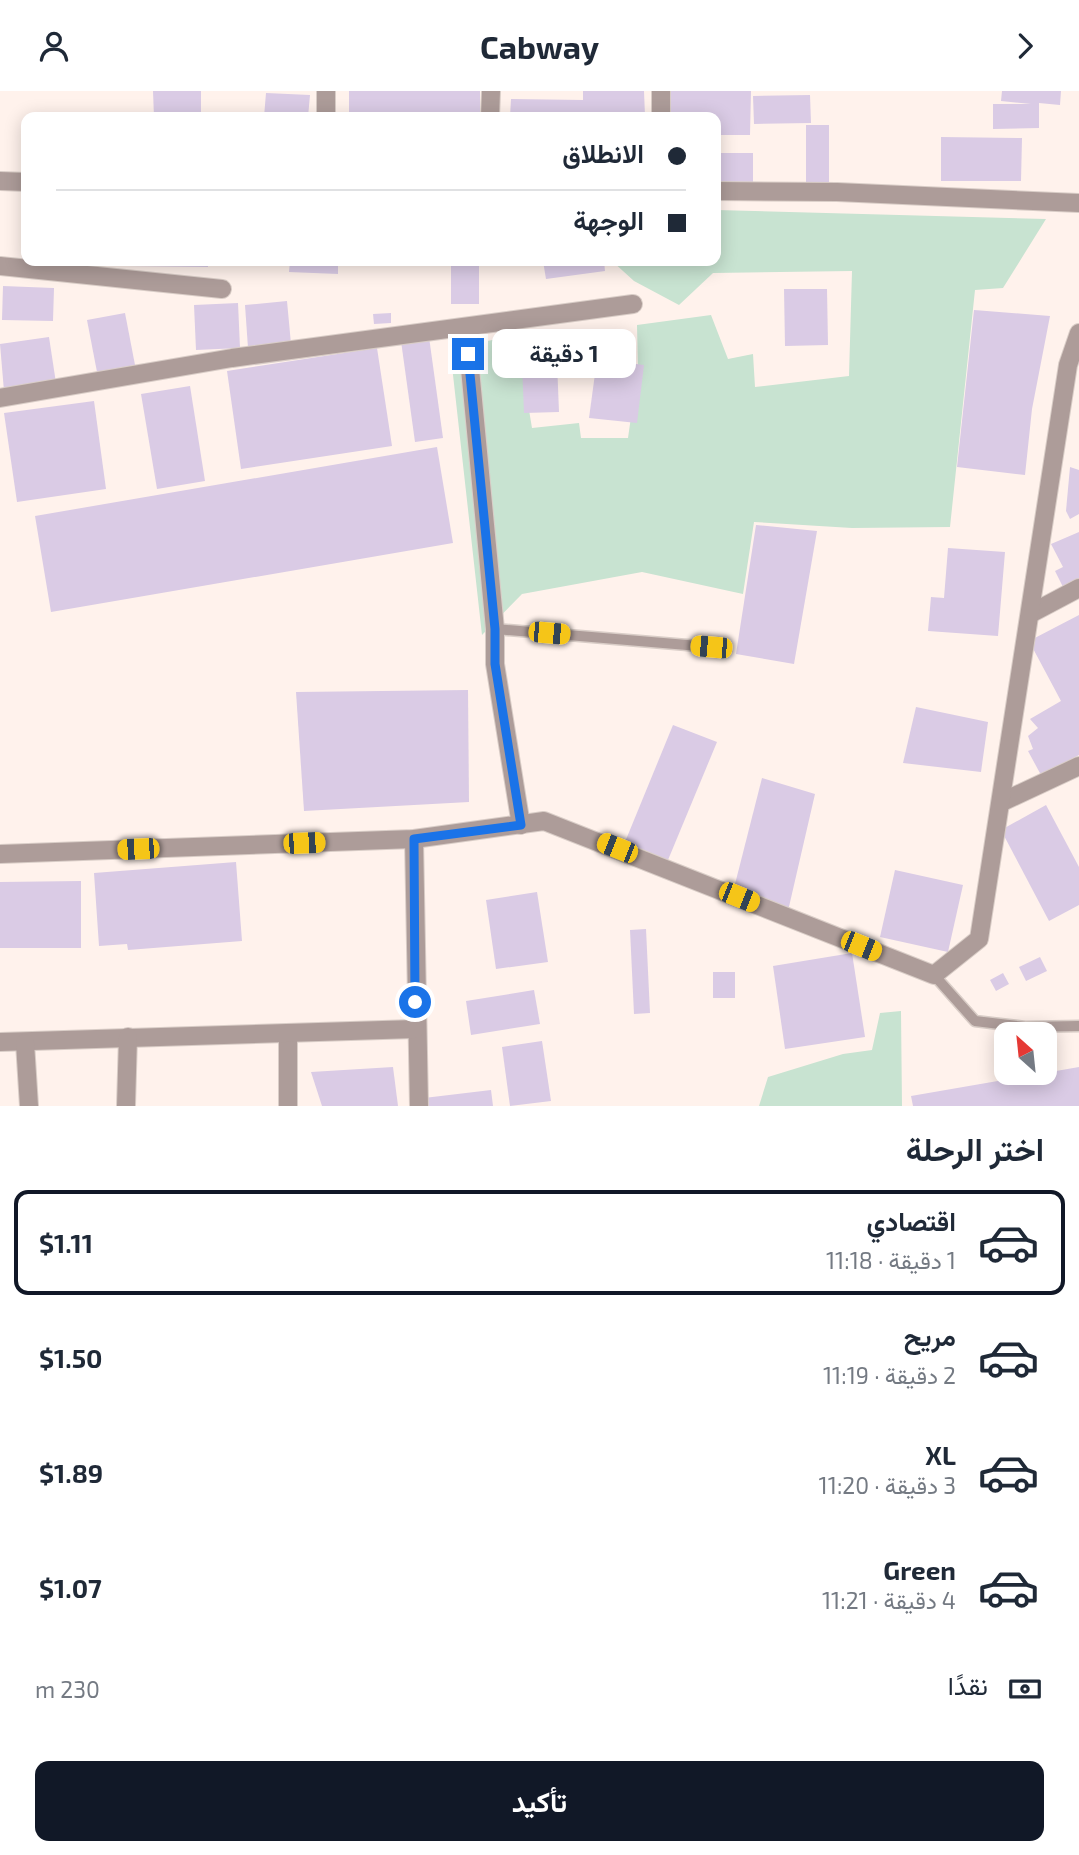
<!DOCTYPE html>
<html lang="ar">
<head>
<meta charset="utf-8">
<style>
  :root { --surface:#fff; --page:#f6f6f7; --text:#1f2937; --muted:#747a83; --line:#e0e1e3; --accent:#111827 }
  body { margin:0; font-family:"Exo 2",Vazirmatn,sans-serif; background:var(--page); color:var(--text); direction:rtl; height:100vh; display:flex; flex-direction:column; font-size:26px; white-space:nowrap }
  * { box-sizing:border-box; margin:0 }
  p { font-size:23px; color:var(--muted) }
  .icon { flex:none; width:38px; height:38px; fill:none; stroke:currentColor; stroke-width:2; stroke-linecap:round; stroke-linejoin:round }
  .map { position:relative; height:1015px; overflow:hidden; direction:ltr }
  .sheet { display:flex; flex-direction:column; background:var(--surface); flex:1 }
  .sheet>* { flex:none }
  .guide { position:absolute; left:21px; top:21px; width:700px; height:154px; border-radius:14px; box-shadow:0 4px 18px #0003; direction:rtl; display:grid; align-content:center; height:154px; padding:0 35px; background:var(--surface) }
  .needle { width:46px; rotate:333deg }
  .controls { position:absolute; left:994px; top:931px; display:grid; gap:14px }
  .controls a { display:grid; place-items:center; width:63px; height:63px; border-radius:14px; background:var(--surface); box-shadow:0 4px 18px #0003; font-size:35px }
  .end { position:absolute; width:32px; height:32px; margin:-16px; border:9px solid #1a73e8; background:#fff; box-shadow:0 0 0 4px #fff }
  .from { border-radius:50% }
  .bubble { position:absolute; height:49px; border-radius:14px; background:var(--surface); box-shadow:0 4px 18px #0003; font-size:23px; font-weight:700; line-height:49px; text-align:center; direction:rtl }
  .car { position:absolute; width:21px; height:42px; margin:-21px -10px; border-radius:9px; box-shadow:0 0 5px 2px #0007; background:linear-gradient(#f5c518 24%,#345 0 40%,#f5c518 0 76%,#345 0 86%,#f5c518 0) }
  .guide b { display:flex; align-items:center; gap:24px; height:66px; font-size:26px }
  .guide b+b { border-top:2px solid var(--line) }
  .guide i { width:18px; height:18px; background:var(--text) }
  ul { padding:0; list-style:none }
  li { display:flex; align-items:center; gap:21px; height:105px; margin:0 14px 10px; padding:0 21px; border:4px solid transparent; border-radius:14px }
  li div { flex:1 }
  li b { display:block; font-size:26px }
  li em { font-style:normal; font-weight:700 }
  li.on { border-color:var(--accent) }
  li>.icon { width:63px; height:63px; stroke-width:1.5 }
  h2 { padding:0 35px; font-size:32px; line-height:84px }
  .pay { display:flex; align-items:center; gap:18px; height:77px; padding:0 35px; font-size:26px }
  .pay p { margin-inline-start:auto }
  .button { display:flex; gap:14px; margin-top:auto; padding:14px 35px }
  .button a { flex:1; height:80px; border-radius:14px; background:var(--accent); color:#fff; font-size:28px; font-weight:700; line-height:80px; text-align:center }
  header { display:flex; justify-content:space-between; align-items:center; height:91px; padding:0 35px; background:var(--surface); font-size:32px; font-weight:700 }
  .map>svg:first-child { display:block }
</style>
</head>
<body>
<header><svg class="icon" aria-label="forward" viewBox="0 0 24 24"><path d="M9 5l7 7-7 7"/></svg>Cabway<svg class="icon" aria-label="person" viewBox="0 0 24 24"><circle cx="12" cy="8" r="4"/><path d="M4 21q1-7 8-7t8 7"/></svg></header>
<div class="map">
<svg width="1079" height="1015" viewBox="0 0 1079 1015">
  <rect width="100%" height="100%" fill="#fff2ec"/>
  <g fill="#c8e3d1">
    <path d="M716,119l330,9 -43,69 -28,2 -25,237 -98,1 -98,-6 -11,72 -101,-22 -120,22 -40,41 -32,-287 53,-10 -4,37 24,-1 9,54 47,-5 2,15h47l10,-70 -1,-43 74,-10 17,44 25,-5 2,33 94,-11 3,-105 -139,2 -34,32 -45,-24 -22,-20h104z"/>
    <path d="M901,920l1,95h-143l9,-29 75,-23 29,-4 8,-37z"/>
  </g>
  <g fill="#dacbe5">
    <path d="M153,0h48v26h-47z"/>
    <rect x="349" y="0" width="131" height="22"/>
    <path d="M583,0h61l1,25 -135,1 1,-18 72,1z"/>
    <path d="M670,0h81l-1,44h-34v-18h-46z"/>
    <path d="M1002,0h59l-1,14 -21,-2v25l-46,1v-25h38l-30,-3z"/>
    <path d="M266,2l44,2 -2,22h-44z"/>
    <path d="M810,4l1,28 -57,1 -1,-28z"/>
    <rect x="103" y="23" width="36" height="3"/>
    <rect x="806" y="34" width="23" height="61"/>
    <path d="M941,46l81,1 -1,43h-80z"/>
    <rect x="716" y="62" width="37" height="31"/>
    <path d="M23,110h3v60h30v6l-34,-1z"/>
    <path d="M127,170h81v6l-81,-1z"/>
    <path d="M290,170h48v13l-49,-2z"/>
    <rect x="451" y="170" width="28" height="43"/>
    <path d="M543,170h61l1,10 -59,8z"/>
    <path d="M3,195l51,2 -1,33 -51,-1z"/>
    <path d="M784,198h43l1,56 -43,1z"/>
    <path d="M287,210l4,43 -43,4 -3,-43z"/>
    <path d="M238,212l2,45 -44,2 -2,-45z"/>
    <path d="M974,219l76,6 -18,93 -7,66 -68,-8z"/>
    <path d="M125,222l10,52 -38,7 -10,-52z"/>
    <path d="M391,222v10l-17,1 -1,-10z"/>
    <path d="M49,246l7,46 -52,8 -4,-47z"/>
    <path d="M429,246l14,101 -28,4 -14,-101z"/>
    <path d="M377,257l15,98 -151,23 -14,-98z"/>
    <path d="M597,268l47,6 -7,58 -48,-5z"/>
    <path d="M557,271l2,50 -35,1 -2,-49z"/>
    <path d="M190,295l15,95 -48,8 -16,-95z"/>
    <path d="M94,310l12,88 -89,13 -13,-89z"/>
    <path d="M437,356l16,96 -402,69 -16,-96z"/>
    <path d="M1070,376l9,3v44l-9,5 -4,-8z"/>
    <path d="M756,434l61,6 -23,133 -58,-10z"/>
    <path d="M1079,441v48l-16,7 -8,-16 8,-4 -12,-23z"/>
    <path d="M948,457l57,4 -7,84 -70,-5 3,-34 13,1z"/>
    <path d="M1079,524v140l-38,20 -13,-24 5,-2 -5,-13 10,-8 -8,-9 31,-18 -32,-60z"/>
    <path d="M468,599l1,112 -165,9 -8,-119z"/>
    <path d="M916,616l72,15 -7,50 -78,-9z"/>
    <path d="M673,634l44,17 -49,118 -43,-18z"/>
    <path d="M762,687l53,16 -27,117 -55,-19z"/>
    <path d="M1046,714l33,62v38l-30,16 -48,-91z"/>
    <path d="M236,771l6,79 -114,9 -1,-6 -28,2 -5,-73z"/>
    <path d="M895,779l68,15 -15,67 -68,-15z"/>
    <path d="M81,790v67h-81v-66z"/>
    <path d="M537,801l11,70 -52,7 -10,-69z"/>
    <path d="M646,838l4,84 -16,1 -4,-84z"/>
    <path d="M852,862l13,84 -80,12 -12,-83z"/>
    <path d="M1040,866l7,14 -21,10 -7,-14z"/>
    <rect x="713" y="881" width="22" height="26"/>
    <path d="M1003,882l6,11 -13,7 -6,-11z"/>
    <path d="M534,899l6,34 -69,11 -5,-34z"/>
    <path d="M542,950l9,60 -41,5 -8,-59z"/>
    <path d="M393,976l5,39h-76l-11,-34z"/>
    <path d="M1079,976v39h-166l-2,-10z"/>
    <path d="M491,999l2,16h-68l-1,-8z"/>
  </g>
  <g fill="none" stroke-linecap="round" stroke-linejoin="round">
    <defs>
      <g id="service">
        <path d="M495,538l216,18"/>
        <path d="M934,884l41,46 50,6 54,-1"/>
      </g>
      <g id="minor">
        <path d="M661,0v26"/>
        <path d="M326,26v-26"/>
        <path d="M490,26l1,-26"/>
        <path d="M0,90l26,1"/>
        <path d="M716,100l121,1 242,11"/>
        <path d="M0,175l222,23"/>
        <path d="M466,236l29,302v35l26,161"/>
        <path d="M0,307l232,-40 401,-54"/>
        <path d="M1030,523l49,-26"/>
        <path d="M1002,711l77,-36"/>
        <path d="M414,748l5,267"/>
        <path d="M0,763l414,-15 130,-18 390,154 45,-36 89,-574 11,-32"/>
        <path d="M288,944v71"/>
        <path d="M0,951l415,-13"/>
        <path d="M25,952l4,63"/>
        <path d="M126,1015l2,-69"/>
      </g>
    </defs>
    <use href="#service" stroke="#d9cdc7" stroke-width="13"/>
    <use href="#minor" stroke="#d9cdc7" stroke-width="20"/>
    <use href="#service" stroke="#ad9c99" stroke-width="10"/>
    <use href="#minor" stroke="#ad9c99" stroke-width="18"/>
  </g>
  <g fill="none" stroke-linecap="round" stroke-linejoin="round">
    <path stroke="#1a73e8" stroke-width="9" d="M415,911l-1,-163 107,-14 -26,-161v-35l-27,-275"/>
  </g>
</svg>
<div class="controls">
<a><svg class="needle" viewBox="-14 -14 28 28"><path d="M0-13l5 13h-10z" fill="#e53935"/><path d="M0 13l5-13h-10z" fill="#747a83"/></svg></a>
</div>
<i class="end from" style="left:415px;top:911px"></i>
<i class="end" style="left:468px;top:263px"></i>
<div class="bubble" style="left:492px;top:238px;width:144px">1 دقيقة</div>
<i class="car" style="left:549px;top:542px;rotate:95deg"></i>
<i class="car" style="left:711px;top:556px;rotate:275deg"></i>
<i class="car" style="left:304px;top:752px;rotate:88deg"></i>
<i class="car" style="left:617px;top:757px;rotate:292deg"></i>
<i class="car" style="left:138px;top:758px;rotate:268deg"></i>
<i class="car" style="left:739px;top:806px;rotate:112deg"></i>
<i class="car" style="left:861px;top:855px;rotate:112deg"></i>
<div class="guide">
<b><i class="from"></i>الانطلاق</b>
<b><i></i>الوجهة</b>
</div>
</div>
<section class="sheet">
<h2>اختر الرحلة</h2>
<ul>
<li class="on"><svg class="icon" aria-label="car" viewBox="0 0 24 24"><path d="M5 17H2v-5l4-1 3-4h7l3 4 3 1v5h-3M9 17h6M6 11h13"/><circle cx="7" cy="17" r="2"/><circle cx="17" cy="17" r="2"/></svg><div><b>اقتصادي</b><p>1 دقيقة · 11:18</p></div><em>$1.11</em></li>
<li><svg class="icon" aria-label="car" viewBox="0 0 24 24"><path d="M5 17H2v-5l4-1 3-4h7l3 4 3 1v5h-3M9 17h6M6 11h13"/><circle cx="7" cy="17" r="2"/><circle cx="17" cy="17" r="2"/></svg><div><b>مريح</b><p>2 دقيقة · 11:19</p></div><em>$1.50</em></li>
<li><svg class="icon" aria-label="car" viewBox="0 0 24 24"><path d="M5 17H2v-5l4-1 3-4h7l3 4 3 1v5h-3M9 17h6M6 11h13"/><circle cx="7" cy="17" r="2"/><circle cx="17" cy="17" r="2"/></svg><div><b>XL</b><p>3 دقيقة · 11:20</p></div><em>$1.89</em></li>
<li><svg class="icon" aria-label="car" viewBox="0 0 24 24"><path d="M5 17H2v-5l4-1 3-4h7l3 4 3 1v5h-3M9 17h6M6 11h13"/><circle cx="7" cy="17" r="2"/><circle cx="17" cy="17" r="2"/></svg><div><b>Green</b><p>4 دقيقة · 11:21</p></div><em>$1.07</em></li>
</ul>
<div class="pay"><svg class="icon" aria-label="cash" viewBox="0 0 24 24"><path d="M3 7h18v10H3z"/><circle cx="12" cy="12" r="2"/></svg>نقدًا<p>230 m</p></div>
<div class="button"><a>تأكيد</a></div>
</section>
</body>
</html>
